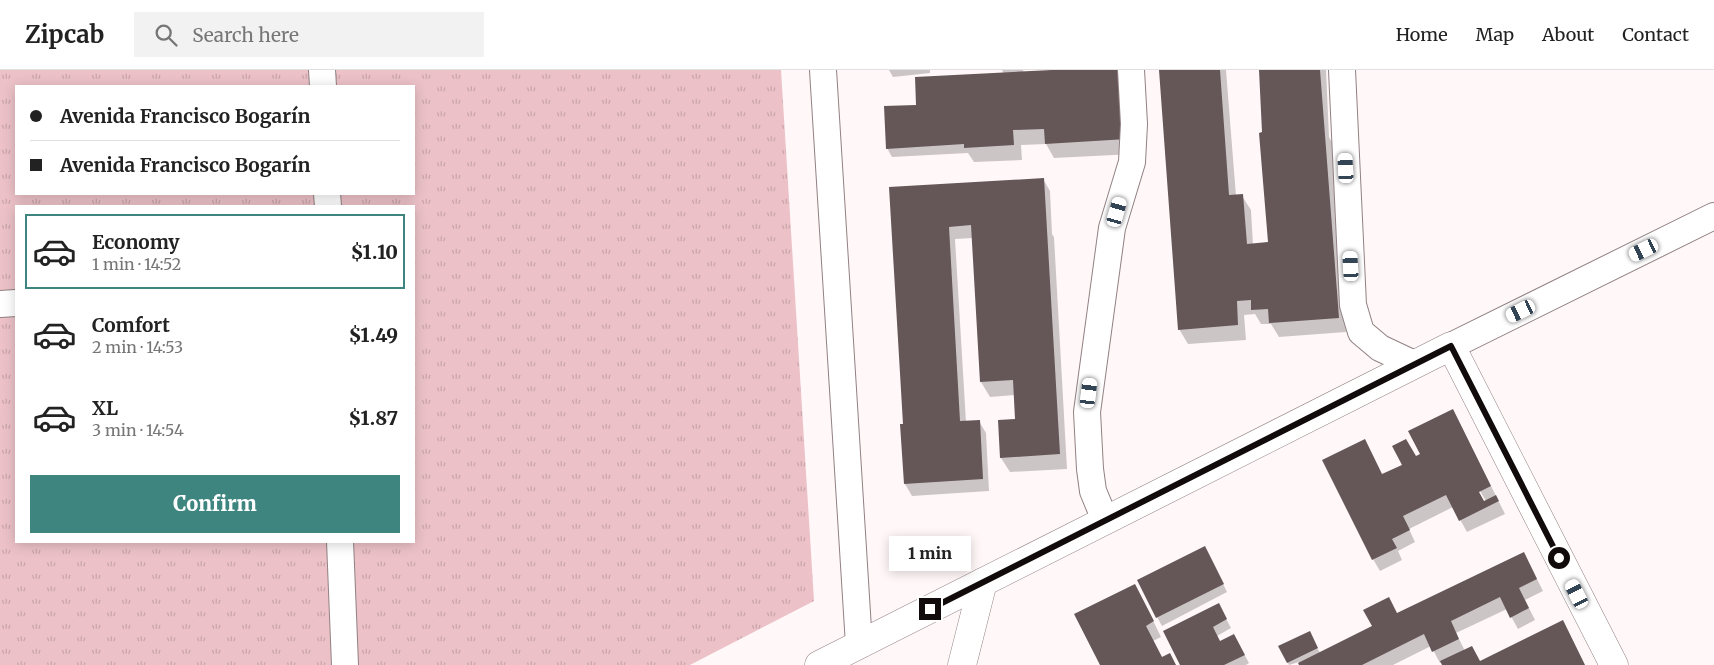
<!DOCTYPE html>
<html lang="en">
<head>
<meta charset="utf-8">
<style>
  :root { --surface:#fff; --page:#f2f2f2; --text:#222; --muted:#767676; --line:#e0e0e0; --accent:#3e8580 }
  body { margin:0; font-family:Merriweather,serif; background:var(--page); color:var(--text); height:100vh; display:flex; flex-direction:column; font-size:19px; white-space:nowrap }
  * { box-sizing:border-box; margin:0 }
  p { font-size:16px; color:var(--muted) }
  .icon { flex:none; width:28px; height:28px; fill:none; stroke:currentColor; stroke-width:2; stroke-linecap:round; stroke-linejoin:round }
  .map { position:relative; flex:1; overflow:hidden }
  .side { position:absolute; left:15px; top:135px; width:400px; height:338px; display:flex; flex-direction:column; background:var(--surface); border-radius:0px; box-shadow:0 2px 12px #0003 }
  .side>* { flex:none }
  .banner { position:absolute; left:15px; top:15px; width:400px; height:110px; border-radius:0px; box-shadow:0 2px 12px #0003; display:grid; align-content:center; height:110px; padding:0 15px; background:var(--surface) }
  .end { position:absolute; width:22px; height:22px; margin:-11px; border:6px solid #110b0c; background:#fff; box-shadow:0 0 0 2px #fff }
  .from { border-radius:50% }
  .bubble { position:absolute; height:35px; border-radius:0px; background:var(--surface); box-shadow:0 2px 12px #0003; font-size:16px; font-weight:800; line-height:35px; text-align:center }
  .car { position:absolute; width:15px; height:30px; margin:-15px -8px; border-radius:6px; box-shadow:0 0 4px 1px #0007; background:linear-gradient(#fff 24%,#345 0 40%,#fff 0 76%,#345 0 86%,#fff 0) }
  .banner b { display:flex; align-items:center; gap:18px; height:48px; font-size:19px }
  .banner b+b { border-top:1px solid var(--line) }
  .banner i { width:12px; height:12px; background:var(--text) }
  ul { padding:9px 0 0; list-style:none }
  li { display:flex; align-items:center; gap:15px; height:75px; margin:0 10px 8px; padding:0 5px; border:2px solid transparent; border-radius:0px }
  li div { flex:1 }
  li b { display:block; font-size:19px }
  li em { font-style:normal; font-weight:800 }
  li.on { border-color:var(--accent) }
  li>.icon { width:45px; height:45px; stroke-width:1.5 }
  .action { display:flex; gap:10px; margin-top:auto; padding:10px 15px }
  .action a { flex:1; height:58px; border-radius:0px; background:var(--accent); color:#fff; font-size:20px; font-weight:800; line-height:58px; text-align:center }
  header { display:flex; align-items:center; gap:30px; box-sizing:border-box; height:70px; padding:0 25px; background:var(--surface); border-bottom:1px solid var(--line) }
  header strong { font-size:24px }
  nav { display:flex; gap:28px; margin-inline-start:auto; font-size:18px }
  .search { width:350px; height:45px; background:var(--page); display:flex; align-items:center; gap:12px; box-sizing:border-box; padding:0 18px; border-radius:0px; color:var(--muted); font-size:19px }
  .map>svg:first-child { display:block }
</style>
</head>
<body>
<header>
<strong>Zipcab</strong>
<div class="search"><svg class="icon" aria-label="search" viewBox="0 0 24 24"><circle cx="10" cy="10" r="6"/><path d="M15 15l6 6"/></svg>Search here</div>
<nav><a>Home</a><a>Map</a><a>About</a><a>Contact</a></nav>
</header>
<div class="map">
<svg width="1714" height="595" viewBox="0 0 1714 595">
  <defs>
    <pattern id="grass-tufts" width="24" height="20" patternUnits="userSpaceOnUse" patternTransform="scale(1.25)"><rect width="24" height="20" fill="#ecc2c8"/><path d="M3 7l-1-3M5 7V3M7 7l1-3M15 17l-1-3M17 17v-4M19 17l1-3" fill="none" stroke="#c9a5ab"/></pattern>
  </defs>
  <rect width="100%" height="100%" fill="#fff7f8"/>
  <path fill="url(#grass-tufts)" fill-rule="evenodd" d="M0,0h781l33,531 -124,64h-690zM16,16h398v108h-398zM16,136h398v335h-398z"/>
  <g fill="#0003" fill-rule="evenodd">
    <path d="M889,0h41v3l-37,4z"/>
    <path d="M1002,0h21l1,3 52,-3 58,84 -80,4 -8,-14 -25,1 1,15 -48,2 -6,-9 -76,4 -5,-9 30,-42 87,-32z"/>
    <path d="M1161,0h65l10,126h6l9,14 2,35 16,-1 -9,-174h66l3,67 4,7 13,188 -67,5 -8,-13h-10l-6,-10 -11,1 2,25 -58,4 -9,-15z"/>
    <path d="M1043,109l7,12 2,43 2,3 13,232 -57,3 -9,-14 16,-38 -2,-25 -25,2 -9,-15 -8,-144 -18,1 11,183 13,-1 7,12 3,58 -77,5 -7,-12 -1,-59 -14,-237z"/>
    <path d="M1459,352l46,92 -38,18 -14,-25 -44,22 6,13 -17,9 4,9 -22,11 -7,-12 9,-84 34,-17zM1477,416l9,15 -2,2 -9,-15z"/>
    <path d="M1209,485l18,37 -65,34 -5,-9z"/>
    <path d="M1530,495l13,26 -18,9 10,20 -17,9 -11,-20 -51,24 9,18 15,11 105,3h-142l-1,-3 -2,1 -9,-17 -38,19h-93l-1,-3 -10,3 -9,-18 29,-15 11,21 78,-38z"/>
    <path d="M1143,530l18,37 -8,4 9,17 13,7h-74z"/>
    <path d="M1223,543l8,15 -14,8 3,6 18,1 11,20 -3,2h-65z"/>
  </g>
  <g fill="#655658">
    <path d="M1052,0h71l4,69 -82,5 -1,-15 -31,1 1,15 -50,3v-4l-78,5 -2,-43 32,-1 -1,-28z"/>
    <path d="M1159,0h61l9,125 14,-1 4,50 21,-2 -9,-109 3,-1 -3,-62h61l19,248 -70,5 -1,-14 -17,1v-10l-14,1 1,24 -60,5z"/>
    <path d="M1044,108l16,276 -60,4 -2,-38 17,-1 -2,-39 -33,2 -9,-157 -22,2 11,194 20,-1 3,59 -79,5 -4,-60h3l-14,-237z"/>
    <path d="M1453,339l38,77 -12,6 5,9 12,-6 3,6 -40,20 -13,-26 -43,21 7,14 -18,9 5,9 -25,12 -50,-100 43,-21 17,35 20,-9 -10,-19 14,-7 10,17 4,-2 -12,-23z"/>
    <path d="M1205,476l19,38 -68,34 -19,-38z"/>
    <path d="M1524,482l13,27 -18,9 10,20 -19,10 -10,-21 -49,24 8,18 -27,13 -8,-18 -62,31h-63l-1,-2 74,-37 -9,-16 26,-13 8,16z"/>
    <path d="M1135,514l19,37 -8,5 16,31 8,-4 6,12h-76l-26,-51z"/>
    <path d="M1219,533l8,16 -14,8 7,14 14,-7 11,21 -21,10h-44l-17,-34z"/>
    <path d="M1563,550l22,45h-143l-2,-4 32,-15 8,15z"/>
    <path d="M1310,561l8,17 -31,15 -9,-17z"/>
  </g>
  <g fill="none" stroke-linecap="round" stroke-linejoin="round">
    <defs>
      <g id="minor">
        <path d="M322,0l1,16"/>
        <path d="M823,0l36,575"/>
        <path d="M1342,0l11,235 8,27 19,16 34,16"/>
        <path d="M327,124l1,12"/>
        <path d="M0,234l16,-1"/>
        <path d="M1451,276l263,-130"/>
        <path d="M1105,450l-12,-29 -3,-22 -3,-57 25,-184 20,-66 2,-38 -3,-54"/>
        <path d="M340,471l5,124"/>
      </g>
      <g id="tertiary">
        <path d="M819,595l632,-319 163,319"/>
        <path d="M962,595l21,-83"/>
      </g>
    </defs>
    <use href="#minor" stroke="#918183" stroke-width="28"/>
    <use href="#tertiary" stroke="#918183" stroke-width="29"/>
    <use href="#minor" stroke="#fff" stroke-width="26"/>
    <use href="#tertiary" stroke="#fff" stroke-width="28"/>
  </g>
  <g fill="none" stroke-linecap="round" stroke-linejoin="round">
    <path stroke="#110b0c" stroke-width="6" d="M930,539l521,-263 108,212"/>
  </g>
</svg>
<i class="end from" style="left:1559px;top:488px"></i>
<i class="end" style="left:930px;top:539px"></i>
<div class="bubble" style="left:889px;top:466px;width:82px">1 min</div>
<i class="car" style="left:1346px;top:98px;rotate:357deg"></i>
<i class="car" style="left:1117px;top:142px;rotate:16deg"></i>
<i class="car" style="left:1644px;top:180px;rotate:244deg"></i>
<i class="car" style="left:1351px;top:196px;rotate:357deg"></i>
<i class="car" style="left:1521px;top:241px;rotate:244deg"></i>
<i class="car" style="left:1089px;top:323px;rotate:7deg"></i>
<i class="car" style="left:1577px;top:524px;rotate:333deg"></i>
<div class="banner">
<b><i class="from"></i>Avenida Francisco Bogarín</b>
<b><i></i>Avenida Francisco Bogarín</b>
</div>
<section class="side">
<ul>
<li class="on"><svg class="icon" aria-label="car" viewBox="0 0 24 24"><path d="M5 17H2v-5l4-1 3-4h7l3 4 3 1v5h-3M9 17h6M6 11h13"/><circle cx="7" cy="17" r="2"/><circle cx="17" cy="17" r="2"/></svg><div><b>Economy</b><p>1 min · 14:52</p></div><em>$1.10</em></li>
<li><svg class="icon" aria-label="car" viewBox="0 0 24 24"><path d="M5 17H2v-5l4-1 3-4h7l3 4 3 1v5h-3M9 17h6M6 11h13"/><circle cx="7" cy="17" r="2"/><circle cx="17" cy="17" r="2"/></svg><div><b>Comfort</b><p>2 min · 14:53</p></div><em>$1.49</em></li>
<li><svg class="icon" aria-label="car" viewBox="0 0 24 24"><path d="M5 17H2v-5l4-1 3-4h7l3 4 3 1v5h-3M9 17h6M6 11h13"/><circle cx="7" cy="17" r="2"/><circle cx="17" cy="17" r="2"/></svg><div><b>XL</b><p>3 min · 14:54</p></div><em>$1.87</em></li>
</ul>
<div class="action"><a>Confirm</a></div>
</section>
</div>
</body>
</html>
